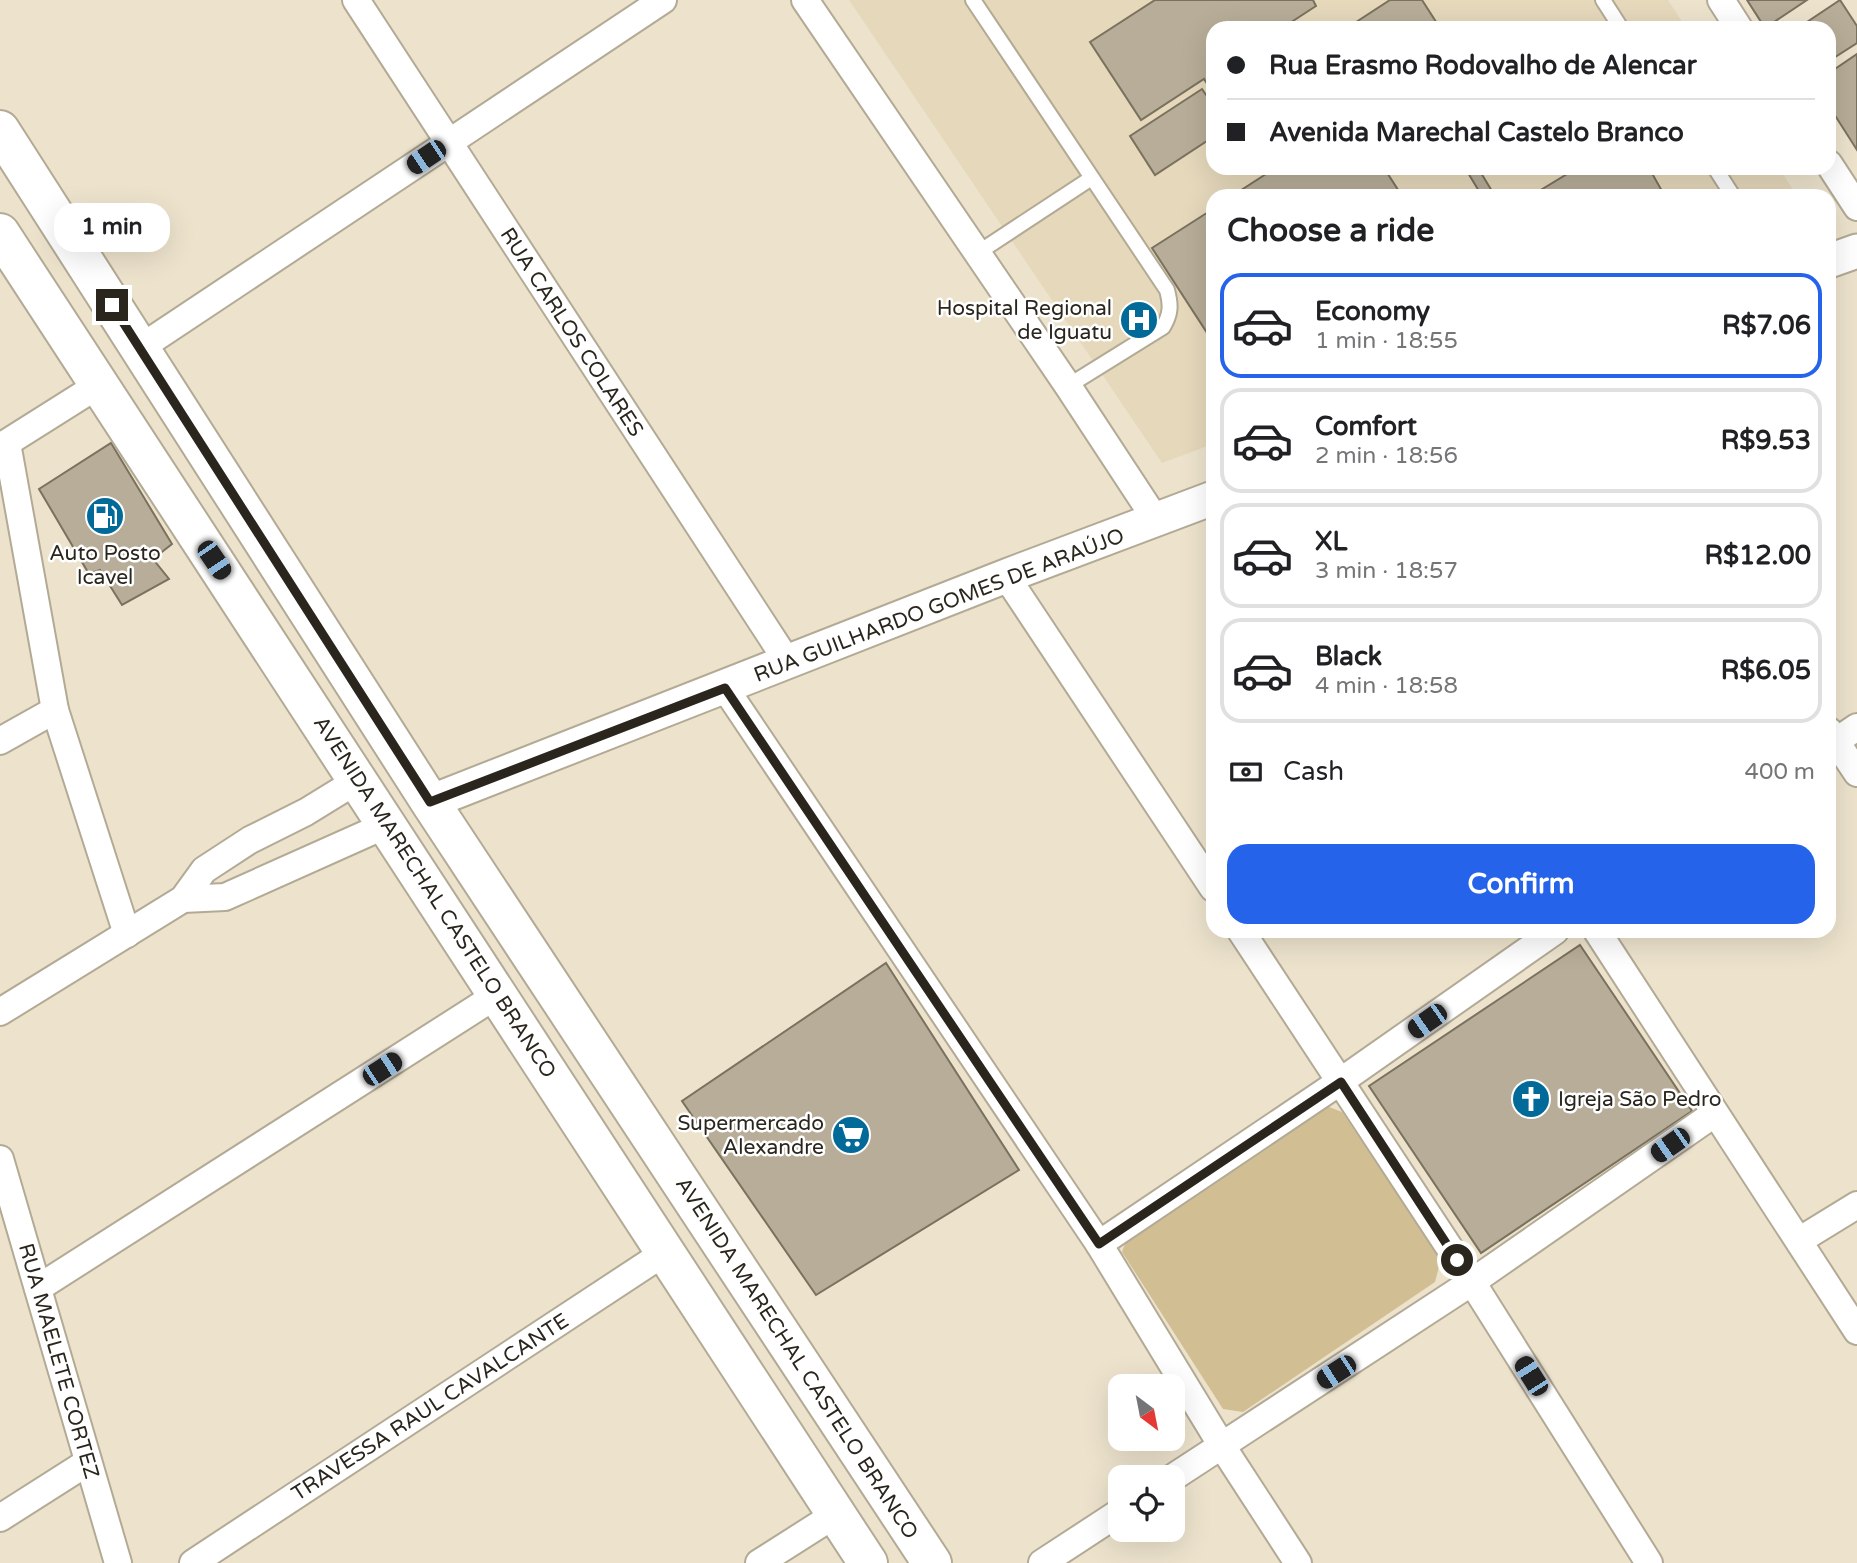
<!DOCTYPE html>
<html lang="en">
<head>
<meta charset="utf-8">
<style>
  :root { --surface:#fff; --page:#f6f6f6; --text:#202124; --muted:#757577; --line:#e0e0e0; --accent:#2563eb }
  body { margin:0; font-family:"Varela Round",sans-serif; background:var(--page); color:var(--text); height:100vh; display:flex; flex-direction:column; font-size:26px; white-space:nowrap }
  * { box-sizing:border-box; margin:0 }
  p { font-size:23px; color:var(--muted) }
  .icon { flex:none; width:38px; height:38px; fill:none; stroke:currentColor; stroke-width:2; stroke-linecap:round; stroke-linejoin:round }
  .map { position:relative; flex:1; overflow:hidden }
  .side { position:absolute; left:1206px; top:189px; width:630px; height:749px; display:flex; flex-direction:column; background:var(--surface); border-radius:21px; box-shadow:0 7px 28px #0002 }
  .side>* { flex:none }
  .banner { position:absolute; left:1206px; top:21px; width:630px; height:154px; border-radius:21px; box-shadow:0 7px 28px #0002; display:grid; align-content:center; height:154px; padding:0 21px; background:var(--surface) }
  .needle { width:46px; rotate:148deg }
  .tools { position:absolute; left:1108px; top:1374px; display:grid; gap:14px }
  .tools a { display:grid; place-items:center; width:77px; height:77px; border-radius:14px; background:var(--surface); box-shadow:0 7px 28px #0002; font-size:35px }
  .end { position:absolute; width:32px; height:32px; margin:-16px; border:9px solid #2a261e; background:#fff; box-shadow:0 0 0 4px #fff }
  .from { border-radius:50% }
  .bubble { position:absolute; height:49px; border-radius:21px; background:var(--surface); box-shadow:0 7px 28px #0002; font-size:23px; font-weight:700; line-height:49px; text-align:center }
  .car { position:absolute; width:21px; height:42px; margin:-21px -10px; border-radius:9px; box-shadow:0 0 5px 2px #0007; background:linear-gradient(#222 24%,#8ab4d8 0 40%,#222 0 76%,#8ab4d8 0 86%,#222 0) }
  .banner b { display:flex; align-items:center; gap:24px; height:66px; font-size:26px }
  .banner b+b { border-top:2px solid var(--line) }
  .banner i { width:18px; height:18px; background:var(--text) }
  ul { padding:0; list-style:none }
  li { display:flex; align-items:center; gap:21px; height:105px; margin:0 14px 10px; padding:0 7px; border:4px solid var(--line); border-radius:21px }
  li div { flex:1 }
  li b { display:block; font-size:26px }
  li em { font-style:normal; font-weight:700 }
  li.active { border-color:var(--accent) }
  li>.icon { width:63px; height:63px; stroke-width:1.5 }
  h2 { padding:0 21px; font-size:32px; line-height:84px }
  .pay { display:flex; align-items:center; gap:18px; height:77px; padding:0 21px; font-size:26px }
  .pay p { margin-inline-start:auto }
  .button { display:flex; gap:14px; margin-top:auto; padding:14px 21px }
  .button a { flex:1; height:80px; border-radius:21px; background:var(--accent); color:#fff; font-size:28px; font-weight:700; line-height:80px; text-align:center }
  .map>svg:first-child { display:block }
</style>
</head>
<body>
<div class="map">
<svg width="1857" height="1563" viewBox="0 0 1857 1563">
  <rect width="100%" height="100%" fill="#ede3cd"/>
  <path fill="#e5d8bb" d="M849,0h819l18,28h-473v140h566l18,28h-584v248l-51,19z"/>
  <path fill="#d1be92" d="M1324,1105l18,7 99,147 -6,23 -192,130 -20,-3 -101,-157 4,-11z"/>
  <g fill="#b7ad98" stroke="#7a715e" stroke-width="2">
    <path d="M1155,0h158l3,6 -26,17 4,5h-81v65l-9,-14 -63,41 -51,-78z"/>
    <path d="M1390,0h32l18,28h-93z"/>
    <path d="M1747,0h60l-42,28z"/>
    <path d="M1840,0l17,26v17l-28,18v-33h-31z"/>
    <path d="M1857,54v96l-28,-44v-33z"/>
    <path d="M1202,89l11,16v32l-58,38 -25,-39z"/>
    <path d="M1262,168h122l18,28h-170l34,-22z"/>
    <path d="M1465,168h13l17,28h-13z"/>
    <path d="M1577,168h72l13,23 -9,5h-122z"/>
    <path d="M1213,209v133l-61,-94z"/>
    <path d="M111,443l61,101 -19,15 16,20 -47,26 -22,-35 -11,4 -50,-85z"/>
    <path d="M1580,945l112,166 -211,142 -112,-167z"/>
    <path d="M886,963l133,207 -203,125 -134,-194z"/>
  </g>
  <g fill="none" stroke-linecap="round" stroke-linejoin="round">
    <defs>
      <g id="service">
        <path d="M973,0l194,290c4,15 4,24 -4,37l-95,59"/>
        <path d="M1603,0l18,28"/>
        <path d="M1715,168l18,28"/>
        <path d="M976,254l114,-75"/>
      </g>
      <g id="minor">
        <path d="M356,0l433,664"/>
        <path d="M805,0l263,386 88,134"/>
        <path d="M1721,0l18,28"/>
        <path d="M1829,164l28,43"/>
        <path d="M140,348l523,-348"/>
        <path d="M7,443l48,267 72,224"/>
        <path d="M0,447l100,-63"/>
        <path d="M1006,576l207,312"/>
        <path d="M725,688l374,556 123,202 76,117"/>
        <path d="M1829,731l28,42"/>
        <path d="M0,741l55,-31"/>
        <path d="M1829,746l28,-19"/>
        <path d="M183,899l42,-2 161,-72"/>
        <path d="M1241,931l231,351 177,281"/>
        <path d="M1597,931l260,400"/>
        <path d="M0,1012l183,-113 21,-29 46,-30 56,-28 52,-32"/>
        <path d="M0,1159l118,404"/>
        <path d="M1800,1240l57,-35"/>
        <path d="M1099,1244l242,-163 214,-150"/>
        <path d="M38,1288l459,-293"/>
        <path d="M1172,1478l300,-196 242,-168"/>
        <path d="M0,1518l88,-56"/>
        <path d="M193,1563l474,-312"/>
        <path d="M759,1563l77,-49"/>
        <path d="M1042,1563l78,-51"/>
      </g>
      <g id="tertiary">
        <path d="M1829,261l28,-10"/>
        <path d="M430,802l576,-226 207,-78"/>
      </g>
      <g id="primary">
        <path d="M0,130l430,672 502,761"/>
        <path d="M0,233l868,1330"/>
      </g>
    </defs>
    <use href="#service" stroke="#b3aa95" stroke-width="18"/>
    <use href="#minor" stroke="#b3aa95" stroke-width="30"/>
    <use href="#tertiary" stroke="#b3aa95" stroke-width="37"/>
    <use href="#primary" stroke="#b3aa95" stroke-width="42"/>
    <use href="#service" stroke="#fff" stroke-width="14"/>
    <use href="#minor" stroke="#fff" stroke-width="26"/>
    <use href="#tertiary" stroke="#fff" stroke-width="33"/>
    <use href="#primary" stroke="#fff" stroke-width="38"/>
  </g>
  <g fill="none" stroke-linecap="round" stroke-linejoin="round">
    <path stroke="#2a261e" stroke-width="9" d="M112,305l318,497 295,-114 374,556 242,-162 116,178"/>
  </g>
  <defs>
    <symbol id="hospital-disc" viewBox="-11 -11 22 22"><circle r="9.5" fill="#016a98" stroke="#fff"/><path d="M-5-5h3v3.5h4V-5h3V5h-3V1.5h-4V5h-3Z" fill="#fff"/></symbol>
    <symbol id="fuel-disc" viewBox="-11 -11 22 22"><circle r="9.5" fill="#016a98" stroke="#fff"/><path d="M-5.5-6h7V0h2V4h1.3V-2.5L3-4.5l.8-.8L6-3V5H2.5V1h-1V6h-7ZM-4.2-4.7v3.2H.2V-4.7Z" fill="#fff"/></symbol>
    <symbol id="church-disc" viewBox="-11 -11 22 22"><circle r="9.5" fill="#016a98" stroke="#fff"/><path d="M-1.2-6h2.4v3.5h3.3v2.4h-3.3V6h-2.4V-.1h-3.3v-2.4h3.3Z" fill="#fff"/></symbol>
    <symbol id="supermarket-disc" viewBox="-11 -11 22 22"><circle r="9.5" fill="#016a98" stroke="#fff"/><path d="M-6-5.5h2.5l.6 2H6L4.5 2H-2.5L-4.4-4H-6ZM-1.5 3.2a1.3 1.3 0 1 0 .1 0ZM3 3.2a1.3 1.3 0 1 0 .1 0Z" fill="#fff"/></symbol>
  </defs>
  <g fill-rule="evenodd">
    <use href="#hospital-disc" x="1117" y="298" width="44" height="44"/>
    <use href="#fuel-disc" x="83" y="494" width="44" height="44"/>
    <use href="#church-disc" x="1509" y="1077" width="44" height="44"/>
    <use href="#supermarket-disc" x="829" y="1113" width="44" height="44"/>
  </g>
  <g text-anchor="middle" stroke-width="5" stroke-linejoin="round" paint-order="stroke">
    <g font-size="21" fill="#2a261e" stroke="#fff" text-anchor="end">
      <text x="1112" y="315">Hospital Regional<tspan x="1112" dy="24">de Iguatu</tspan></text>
      <text x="105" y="560" text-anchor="middle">Auto Posto<tspan x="105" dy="24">Icavel</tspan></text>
      <text x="1558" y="1106" text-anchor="start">Igreja São Pedro</text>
      <text x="824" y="1130">Supermercado<tspan x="824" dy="24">Alexandre</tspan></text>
    </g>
    <g font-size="21" fill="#2a261e" stroke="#fff">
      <text transform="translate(572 332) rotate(57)" y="7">RUA CARLOS COLARES</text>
      <text transform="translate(939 605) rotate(-21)" y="7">RUA GUILHARDO GOMES DE ARAÚJO</text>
      <text transform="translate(435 897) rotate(57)" y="7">AVENIDA MARECHAL CASTELO BRANCO</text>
      <text transform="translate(797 1358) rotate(57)" y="7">AVENIDA MARECHAL CASTELO BRANCO</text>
      <text transform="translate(59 1361) rotate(74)" y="7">RUA MAELETE CORTEZ</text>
      <text transform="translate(430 1407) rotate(-33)" y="7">TRAVESSA RAUL CAVALCANTE</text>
    </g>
  </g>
</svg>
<div class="tools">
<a><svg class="needle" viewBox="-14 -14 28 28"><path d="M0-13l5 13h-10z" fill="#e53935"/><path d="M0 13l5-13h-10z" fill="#757577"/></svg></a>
<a><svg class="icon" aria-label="locate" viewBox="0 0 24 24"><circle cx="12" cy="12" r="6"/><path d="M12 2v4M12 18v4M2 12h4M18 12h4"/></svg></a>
</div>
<i class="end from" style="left:1457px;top:1260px"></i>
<i class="end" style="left:112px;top:305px"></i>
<div class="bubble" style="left:54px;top:203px;width:116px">1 min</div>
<i class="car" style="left:426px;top:157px;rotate:236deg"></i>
<i class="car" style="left:214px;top:560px;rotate:146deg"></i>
<i class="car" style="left:1427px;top:1021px;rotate:235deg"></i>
<i class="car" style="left:382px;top:1069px;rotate:57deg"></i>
<i class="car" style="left:1670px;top:1145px;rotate:235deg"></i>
<i class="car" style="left:1336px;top:1372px;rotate:237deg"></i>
<i class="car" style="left:1531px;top:1376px;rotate:328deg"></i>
<div class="banner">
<b><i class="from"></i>Rua Erasmo Rodovalho de Alencar</b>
<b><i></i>Avenida Marechal Castelo Branco</b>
</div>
<section class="side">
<h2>Choose a ride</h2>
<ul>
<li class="active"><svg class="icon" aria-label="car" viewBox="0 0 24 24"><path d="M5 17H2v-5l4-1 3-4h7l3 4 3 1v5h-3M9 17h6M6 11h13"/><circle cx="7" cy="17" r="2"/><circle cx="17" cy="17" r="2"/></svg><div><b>Economy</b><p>1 min · 18:55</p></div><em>R$7.06</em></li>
<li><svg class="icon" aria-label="car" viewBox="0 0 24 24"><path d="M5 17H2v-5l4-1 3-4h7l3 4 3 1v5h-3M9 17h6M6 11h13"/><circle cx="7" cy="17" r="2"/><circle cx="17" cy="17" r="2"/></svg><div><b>Comfort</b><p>2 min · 18:56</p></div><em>R$9.53</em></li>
<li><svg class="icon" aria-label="car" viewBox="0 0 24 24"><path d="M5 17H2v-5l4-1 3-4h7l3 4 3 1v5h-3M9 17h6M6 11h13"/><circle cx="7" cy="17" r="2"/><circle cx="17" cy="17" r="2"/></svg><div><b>XL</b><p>3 min · 18:57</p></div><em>R$12.00</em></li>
<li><svg class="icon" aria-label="car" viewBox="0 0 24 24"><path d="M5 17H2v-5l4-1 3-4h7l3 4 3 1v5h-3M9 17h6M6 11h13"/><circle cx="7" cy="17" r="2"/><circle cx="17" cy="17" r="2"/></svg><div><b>Black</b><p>4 min · 18:58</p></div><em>R$6.05</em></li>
</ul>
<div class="pay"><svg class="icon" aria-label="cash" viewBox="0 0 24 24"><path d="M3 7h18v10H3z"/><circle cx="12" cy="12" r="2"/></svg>Cash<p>400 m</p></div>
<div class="button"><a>Confirm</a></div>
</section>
</div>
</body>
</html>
